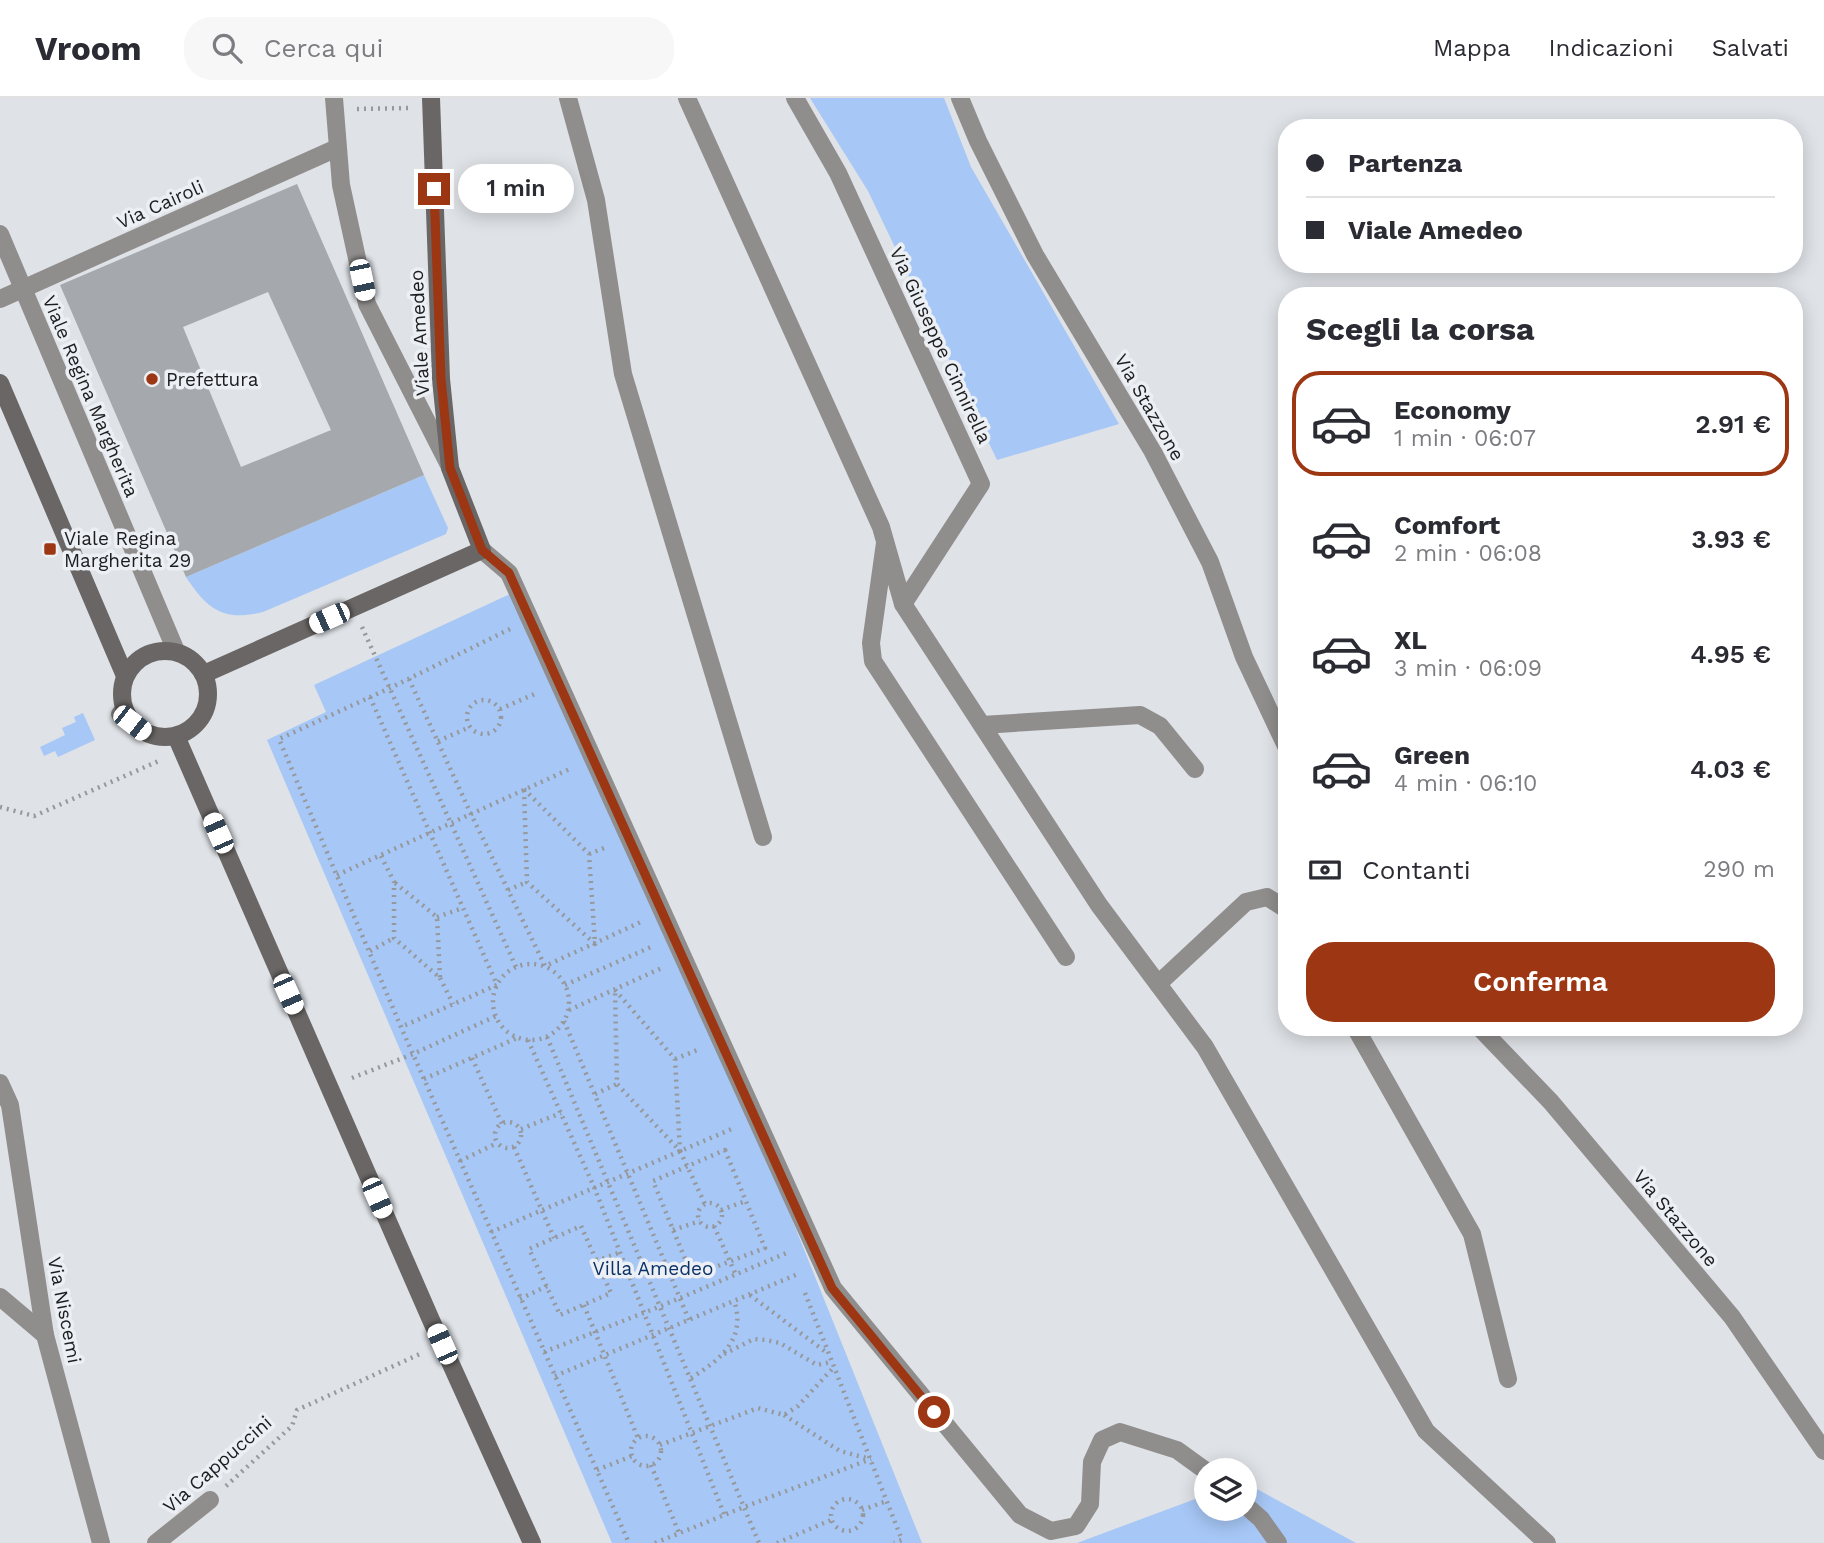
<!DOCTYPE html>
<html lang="it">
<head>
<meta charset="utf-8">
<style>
  :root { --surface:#fff; --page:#f7f7f7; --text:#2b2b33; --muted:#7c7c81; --line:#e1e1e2; --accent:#9d3613 }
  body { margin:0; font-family:"Work Sans",sans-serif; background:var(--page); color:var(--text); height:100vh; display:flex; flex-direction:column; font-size:26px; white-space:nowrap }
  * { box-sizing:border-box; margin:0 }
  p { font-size:23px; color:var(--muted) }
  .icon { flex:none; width:38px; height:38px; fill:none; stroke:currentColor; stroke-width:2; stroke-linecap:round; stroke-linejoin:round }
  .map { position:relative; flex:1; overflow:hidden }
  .details { position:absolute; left:1278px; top:189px; width:525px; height:749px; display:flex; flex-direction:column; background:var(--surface); border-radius:28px; box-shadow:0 4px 18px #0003 }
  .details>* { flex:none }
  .guide { position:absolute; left:1278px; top:21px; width:525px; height:154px; border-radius:28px; box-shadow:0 4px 18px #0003; display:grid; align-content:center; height:154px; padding:0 28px; background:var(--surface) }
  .controls { position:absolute; left:1194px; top:1360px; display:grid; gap:14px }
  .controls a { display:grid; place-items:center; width:63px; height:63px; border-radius:50%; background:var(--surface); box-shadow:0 4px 18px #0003; font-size:35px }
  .end { position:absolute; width:32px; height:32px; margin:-16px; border:9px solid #9d3613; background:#fff; box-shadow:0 0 0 4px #fff }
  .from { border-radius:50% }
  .bubble { position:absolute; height:49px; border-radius:24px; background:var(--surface); box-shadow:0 4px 18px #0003; font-size:23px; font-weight:600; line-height:49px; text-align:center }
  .car { position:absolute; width:21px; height:42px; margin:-21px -10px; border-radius:9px; box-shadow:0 0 5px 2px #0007; background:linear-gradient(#fff 24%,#345 0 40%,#fff 0 76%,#345 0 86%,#fff 0) }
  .guide b { display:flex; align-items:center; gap:24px; height:66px; font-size:26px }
  .guide b+b { border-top:2px solid var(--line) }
  .guide i { width:18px; height:18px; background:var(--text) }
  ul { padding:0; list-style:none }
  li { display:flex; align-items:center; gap:21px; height:105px; margin:0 14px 10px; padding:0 14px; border:4px solid transparent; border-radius:28px }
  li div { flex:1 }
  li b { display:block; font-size:26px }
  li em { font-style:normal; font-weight:600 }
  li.selected { border-color:var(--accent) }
  li>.icon { width:63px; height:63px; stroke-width:1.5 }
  h2 { padding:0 28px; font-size:32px; line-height:84px }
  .pay { display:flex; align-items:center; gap:18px; height:77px; padding:0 28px; font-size:26px }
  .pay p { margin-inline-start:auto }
  .primary-button { display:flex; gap:14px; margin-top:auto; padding:14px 28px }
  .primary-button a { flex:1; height:80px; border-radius:28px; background:var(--accent); color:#fff; font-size:28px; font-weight:600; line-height:80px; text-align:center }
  header { display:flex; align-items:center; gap:42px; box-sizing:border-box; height:98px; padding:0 35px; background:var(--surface); border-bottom:2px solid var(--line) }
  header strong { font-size:33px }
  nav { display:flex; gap:38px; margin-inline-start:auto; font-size:24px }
  .search { width:490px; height:63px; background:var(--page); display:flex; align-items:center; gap:18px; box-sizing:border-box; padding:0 24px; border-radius:28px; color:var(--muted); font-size:26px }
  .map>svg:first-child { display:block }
</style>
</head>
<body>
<header>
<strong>Vroom</strong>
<div class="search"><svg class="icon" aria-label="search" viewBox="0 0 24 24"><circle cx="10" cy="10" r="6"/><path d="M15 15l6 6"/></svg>Cerca qui</div>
<nav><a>Mappa</a><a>Indicazioni</a><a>Salvati</a></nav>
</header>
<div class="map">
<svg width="1824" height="1445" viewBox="0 0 1824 1445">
  <rect width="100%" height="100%" fill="#dfe2e6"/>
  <g fill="#a7c7f6">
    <path d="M810,0h134l27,69 148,257 -122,36 -129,-269z"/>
    <path d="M424,377l24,53 -2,6 -183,78c-40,10 -56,-3 -77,-35z"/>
    <path d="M510,496l277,613 135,336h-310l-345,-803 59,-28 -12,-27z"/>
    <path d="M83,615l12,27 -37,17 -3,-6 -11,5 -4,-9 25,-12 -3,-7 14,-6 -2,-5z"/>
    <path d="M1244,1384l112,61h-279l129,-48v13h38z"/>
  </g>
  <path fill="#a5a8ac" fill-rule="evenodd" d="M297,86l127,291 -238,102 -126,-292zM268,194l63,138 -90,37 -58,-140z"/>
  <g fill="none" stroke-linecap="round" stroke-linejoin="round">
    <g stroke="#96989b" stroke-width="4.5" stroke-dasharray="2 5" stroke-linecap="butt">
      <path d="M357,11l51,-1"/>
      <path d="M362,529l154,340"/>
      <path d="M510,531l-120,59 -111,51 122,288 228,516"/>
      <path d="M409,581l62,135 74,152 98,-45"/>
      <path d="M370,599l127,288 -96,42"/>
      <circle cx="484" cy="619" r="17"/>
      <path d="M500,611l37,-16"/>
      <path d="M438,643l32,-14"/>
      <path d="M524,691l65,65 6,90 -68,-62z"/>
      <path d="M0,709l34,9 127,-56"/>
      <path d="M589,756l18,-7"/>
      <path d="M381,758l13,26v56l46,40 -3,-61 -43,-35"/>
      <path d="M337,777l235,-107"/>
      <path d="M508,792l19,-8"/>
      <path d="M437,819l26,-9"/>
      <path d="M370,853l24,-13"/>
      <circle cx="531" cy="904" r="38"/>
      <path d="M440,880l13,26"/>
      <path d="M565,887l86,-38"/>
      <path d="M615,892l60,69 5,92 -63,-67z"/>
      <path d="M569,912l95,-43"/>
      <path d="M564,923l125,299"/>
      <path d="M547,939l212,506"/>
      <path d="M528,942l66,147 130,327"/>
      <path d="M472,960l30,66"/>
      <path d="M675,961l25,-10"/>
      <path d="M352,980l61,-24 83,-38"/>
      <path d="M424,981l93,-41"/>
      <path d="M595,996l22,-10"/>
      <circle cx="508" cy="1037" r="13"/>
      <path d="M521,1031l40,-16"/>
      <path d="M514,1049l40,91"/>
      <path d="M725,1052l40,98 -73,28 -39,-95z"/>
      <path d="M680,1053l25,53"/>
      <path d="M460,1063l37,-18"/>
      <circle cx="710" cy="1117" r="12"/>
      <path d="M721,1112l25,-9"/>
      <path d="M581,1128l30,67 -51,22 -31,-66z"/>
      <path d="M714,1128l22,49"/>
      <path d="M673,1132l27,-9"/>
      <path d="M491,1134l243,-104"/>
      <path d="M596,1163l25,-9"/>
      <path d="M805,1195l97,247 -8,3"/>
      <path d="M750,1197l77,58"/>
      <path d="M520,1201l27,-13"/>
      <path d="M584,1207l54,133"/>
      <path d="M544,1254l117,-46 128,-54"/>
      <path d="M724,1256l30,-15 12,1 14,3 37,22 14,-3"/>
      <path d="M555,1278l243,-102"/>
      <path d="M691,1280c29,-18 56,-39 43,-77"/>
      <path d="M784,1317l56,36 30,8"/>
      <circle cx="646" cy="1353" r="15"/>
      <path d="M660,1347l98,-37 26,7 14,-9 35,-38"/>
      <path d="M651,1367l28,68"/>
      <path d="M597,1372l35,-14"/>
      <path d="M226,1388l66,-60 5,-16 125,-57"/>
      <circle cx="847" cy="1417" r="16"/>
      <path d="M862,1412l25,-9"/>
      <path d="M655,1445l89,-36 127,-48"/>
      <path d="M777,1445l54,-23"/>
    </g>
    <g stroke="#908d8d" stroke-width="18">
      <path d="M795,0l43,75 143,311 -78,120"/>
      <path d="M885,445l-14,100 2,18 193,296"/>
      <path d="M482,452l27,23 324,715 187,227 31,16 25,-5 14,-22 2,-42 10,-22 18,-8 57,18 29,21"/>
      <path d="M982,627l158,-10 20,11 35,43"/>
      <path d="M1158,886l88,-82 21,-5 19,12"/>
      <path d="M1355,929l117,207 36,145"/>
      <path d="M1244,1406l17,15 17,24"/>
    </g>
    <g stroke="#908d8d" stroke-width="18">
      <path d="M334,0l7,87 26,119 83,163"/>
      <path d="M568,0l28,102 27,174 140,463"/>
      <path d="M687,0l194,429 22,77 196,301 106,142 221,384 121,112"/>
      <path d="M960,0l18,43 57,114 118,197 57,110 34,95 42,89"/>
      <path d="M0,136l176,417"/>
      <path d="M0,201l337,-151"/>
      <path d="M120,616l5,-2"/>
      <path d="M1479,929l72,75 181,215 92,134"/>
      <path d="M0,985l10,22 35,230 56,208"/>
      <path d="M0,1199l45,38"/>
      <path d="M156,1445l54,-43"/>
    </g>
    <g stroke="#696665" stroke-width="18">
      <path d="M0,285l125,293"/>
      <circle cx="165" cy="596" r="43"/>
      <path d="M204,576l278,-124 -32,-82 -9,-89 -10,-281"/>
      <path d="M176,638l255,584 101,223"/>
    </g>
  </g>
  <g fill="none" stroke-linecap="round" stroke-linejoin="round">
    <path stroke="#9d3613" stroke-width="9" d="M434,91l7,190 9,89 32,82 27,23 323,715 102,124"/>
  </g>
  <g fill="#9d3613" stroke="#eceff3" stroke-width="2.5">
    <circle cx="152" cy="281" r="7"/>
    <rect x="43" y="444" width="14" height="14" rx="3.5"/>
  </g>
  <g text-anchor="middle" stroke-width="7" stroke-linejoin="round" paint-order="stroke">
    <g font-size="19" fill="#1c1d1e" stroke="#eceff3">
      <text transform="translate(160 106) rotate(-24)" y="7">Via Cairoli</text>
      <text transform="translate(419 235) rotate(-93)" y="7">Viale Amedeo</text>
      <text transform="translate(941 247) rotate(65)" y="7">Via Giuseppe Cinnirella</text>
      <text transform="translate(91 298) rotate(67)" y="7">Viale Regina Margherita</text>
      <text transform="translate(1150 309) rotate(60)" y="7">Via Stazzone</text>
      <text transform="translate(1676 1120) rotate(50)" y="7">Via Stazzone</text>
      <text transform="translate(65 1212) rotate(79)" y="7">Via Niscemi</text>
      <text transform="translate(217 1366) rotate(-41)" y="7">Via Cappuccini</text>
    </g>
    <g font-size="19" fill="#1c1d1e" stroke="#eceff3" text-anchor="start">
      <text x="166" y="288">Prefettura</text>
      <text x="64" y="447">Viale Regina<tspan x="64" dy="22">Margherita 29</tspan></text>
    </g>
    <g font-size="19" fill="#0a3168" stroke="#eceff3">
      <text x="653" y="1177">Villa Amedeo</text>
    </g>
  </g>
</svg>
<div class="controls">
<a><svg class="icon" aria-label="layers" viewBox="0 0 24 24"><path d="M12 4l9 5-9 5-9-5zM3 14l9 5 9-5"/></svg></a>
</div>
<i class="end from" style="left:934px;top:1314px"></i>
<i class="end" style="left:434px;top:91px"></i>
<div class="bubble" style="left:458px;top:66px;width:116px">1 min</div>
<i class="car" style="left:362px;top:182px;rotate:168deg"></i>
<i class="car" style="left:329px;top:520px;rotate:246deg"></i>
<i class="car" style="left:132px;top:625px;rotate:128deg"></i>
<i class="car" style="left:218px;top:735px;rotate:336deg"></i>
<i class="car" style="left:288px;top:896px;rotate:156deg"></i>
<i class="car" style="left:377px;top:1100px;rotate:156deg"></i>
<i class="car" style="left:442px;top:1246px;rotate:336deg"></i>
<div class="guide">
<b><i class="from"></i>Partenza</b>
<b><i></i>Viale Amedeo</b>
</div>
<section class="details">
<h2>Scegli la corsa</h2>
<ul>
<li class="selected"><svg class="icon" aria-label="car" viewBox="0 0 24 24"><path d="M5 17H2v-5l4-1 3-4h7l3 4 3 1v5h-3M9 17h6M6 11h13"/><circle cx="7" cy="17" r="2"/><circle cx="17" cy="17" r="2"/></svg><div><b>Economy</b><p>1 min · 06:07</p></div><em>2.91 €</em></li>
<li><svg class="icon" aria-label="car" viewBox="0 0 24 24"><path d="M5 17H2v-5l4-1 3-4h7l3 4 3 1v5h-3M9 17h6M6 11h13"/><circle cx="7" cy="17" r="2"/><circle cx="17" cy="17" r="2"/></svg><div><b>Comfort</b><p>2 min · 06:08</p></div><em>3.93 €</em></li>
<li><svg class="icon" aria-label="car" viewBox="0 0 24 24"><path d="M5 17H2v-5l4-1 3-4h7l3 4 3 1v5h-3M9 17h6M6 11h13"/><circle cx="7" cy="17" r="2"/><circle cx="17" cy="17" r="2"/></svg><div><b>XL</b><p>3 min · 06:09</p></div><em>4.95 €</em></li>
<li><svg class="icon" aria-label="car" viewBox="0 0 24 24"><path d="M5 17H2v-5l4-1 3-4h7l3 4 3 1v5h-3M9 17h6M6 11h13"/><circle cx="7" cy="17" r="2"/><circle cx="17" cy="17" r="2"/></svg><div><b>Green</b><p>4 min · 06:10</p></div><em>4.03 €</em></li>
</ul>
<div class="pay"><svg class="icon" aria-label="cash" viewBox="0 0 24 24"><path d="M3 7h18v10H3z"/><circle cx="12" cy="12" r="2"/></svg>Contanti<p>290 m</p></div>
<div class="primary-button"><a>Conferma</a></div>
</section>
</div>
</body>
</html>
